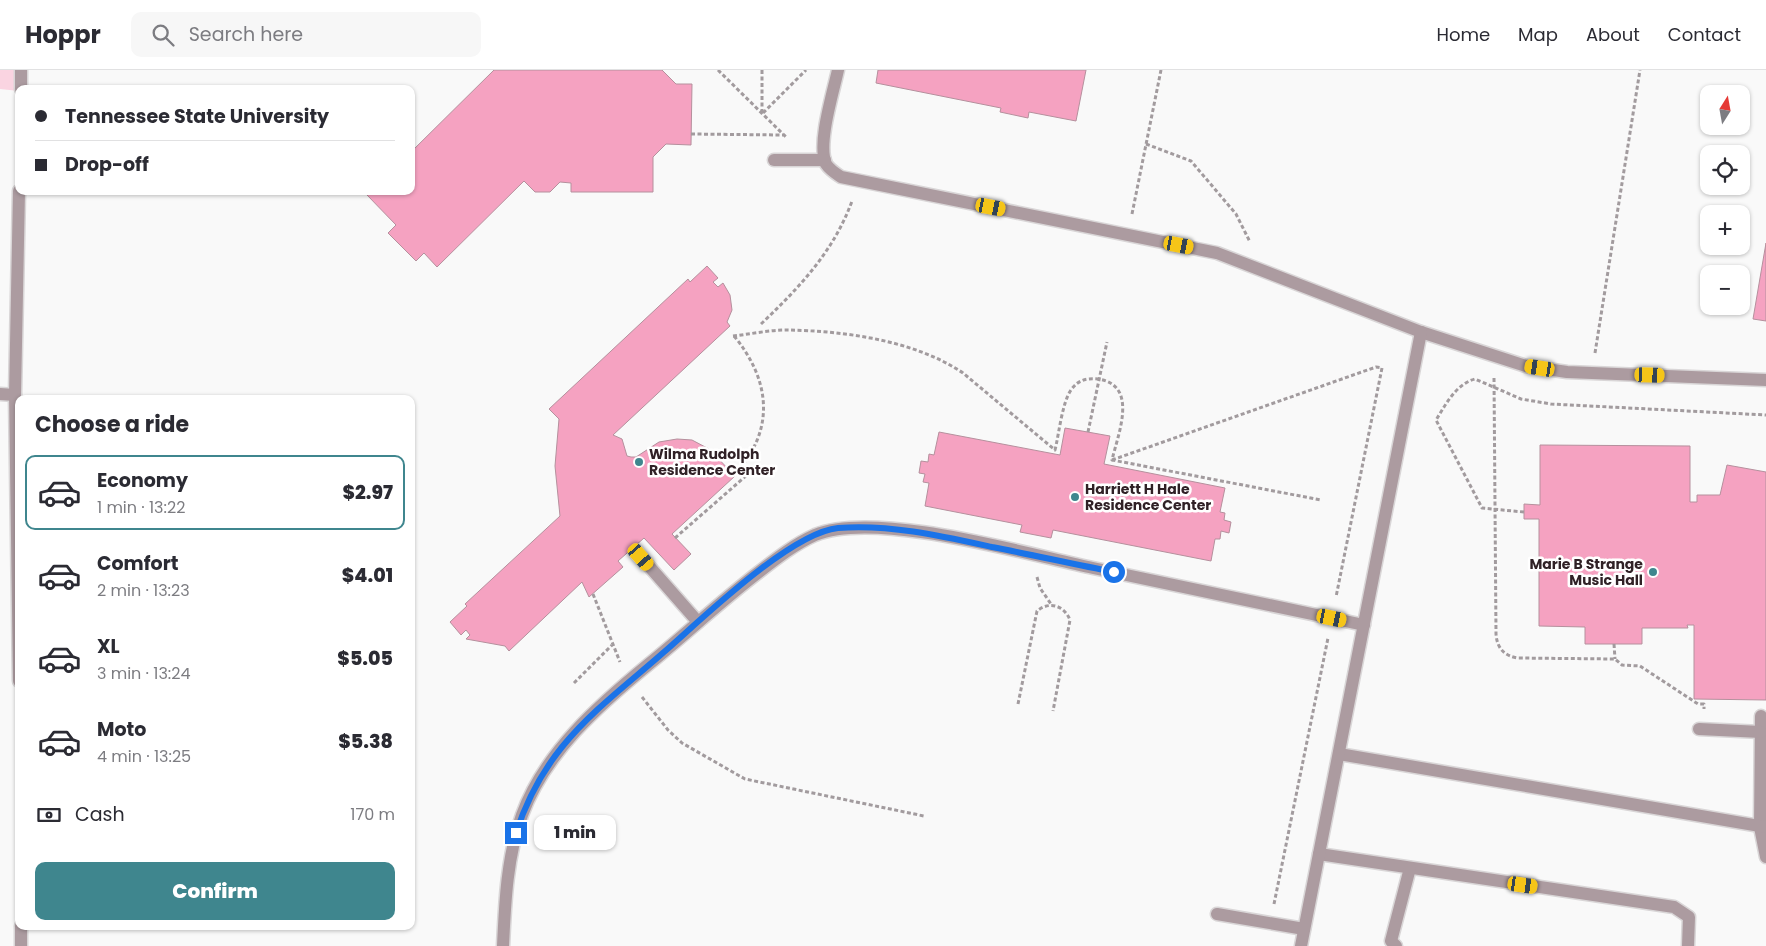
<!DOCTYPE html>
<html lang="en">
<head>
<meta charset="utf-8">
<style>
  :root { --surface:#fff; --page:#f7f7f7; --text:#2b2b33; --muted:#7c7c81; --line:#e1e1e2; --accent:#3f868e }
  body { margin:0; font-family:Poppins,sans-serif; background:var(--page); color:var(--text); height:100vh; display:flex; flex-direction:column; font-size:19px; white-space:nowrap }
  * { box-sizing:border-box; margin:0 }
  p { font-size:16px; color:var(--muted) }
  .icon { flex:none; width:28px; height:28px; fill:none; stroke:currentColor; stroke-width:2; stroke-linecap:round; stroke-linejoin:round }
  .map { position:relative; flex:1; overflow:hidden }
  .sheet { position:absolute; left:15px; top:325px; width:400px; height:535px; display:flex; flex-direction:column; background:var(--surface); border-radius:10px; box-shadow:0 1px 4px #0004 }
  .sheet>* { flex:none }
  .top-card { position:absolute; left:15px; top:15px; width:400px; height:110px; border-radius:10px; box-shadow:0 1px 4px #0004; display:grid; align-content:center; height:110px; padding:0 20px; background:var(--surface) }
  .needle { width:32px; rotate:11deg }
  .tools { position:absolute; left:1700px; top:15px; display:grid; gap:10px }
  .tools a { display:grid; place-items:center; width:50px; height:50px; border-radius:10px; background:var(--surface); box-shadow:0 1px 4px #0004; font-size:25px }
  .end { position:absolute; width:22px; height:22px; margin:-11px; border:6px solid #1a73e8; background:#fff; box-shadow:0 0 0 2px #fff }
  .from { border-radius:50% }
  .bubble { position:absolute; height:35px; border-radius:10px; background:var(--surface); box-shadow:0 1px 4px #0004; font-size:16px; font-weight:800; line-height:35px; text-align:center }
  .car { position:absolute; width:15px; height:30px; margin:-15px -8px; border-radius:6px; box-shadow:0 0 4px 1px #0007; background:linear-gradient(#f5c518 24%,#345 0 40%,#f5c518 0 76%,#345 0 86%,#f5c518 0) }
  .top-card b { display:flex; align-items:center; gap:18px; height:48px; font-size:19px }
  .top-card b+b { border-top:1px solid var(--line) }
  .top-card i { width:12px; height:12px; background:var(--text) }
  ul { padding:0; list-style:none }
  li { display:flex; align-items:center; gap:15px; height:75px; margin:0 10px 8px; padding:0 10px; border:2px solid transparent; border-radius:10px }
  li div { flex:1 }
  li b { display:block; font-size:19px }
  li em { font-style:normal; font-weight:800 }
  li.selected { border-color:var(--accent) }
  li>.icon { width:45px; height:45px; stroke-width:1.5 }
  h2 { padding:0 20px; font-size:22px; line-height:60px }
  .pay { display:flex; align-items:center; gap:12px; height:55px; padding:0 20px; font-size:19px }
  .pay p { margin-inline-start:auto }
  .cta { display:flex; gap:10px; margin-top:auto; padding:10px 20px }
  .cta a { flex:1; height:58px; border-radius:10px; background:var(--accent); color:#fff; font-size:20px; font-weight:800; line-height:58px; text-align:center }
  header { display:flex; align-items:center; gap:30px; box-sizing:border-box; height:70px; padding:0 25px; background:var(--surface); border-bottom:1px solid var(--line) }
  header strong { font-size:24px }
  nav { display:flex; gap:28px; margin-inline-start:auto; font-size:18px }
  .search { width:350px; height:45px; background:var(--page); display:flex; align-items:center; gap:12px; box-sizing:border-box; padding:0 18px; border-radius:10px; color:var(--muted); font-size:19px }
  .map>svg:first-child { display:block }
</style>
</head>
<body>
<header>
<strong>Hoppr</strong>
<div class="search"><svg class="icon" aria-label="search" viewBox="0 0 24 24"><circle cx="10" cy="10" r="6"/><path d="M15 15l6 6"/></svg>Search here</div>
<nav><a>Home</a><a>Map</a><a>About</a><a>Contact</a></nav>
</header>
<div class="map">
<svg width="1766" height="876" viewBox="0 0 1766 876">
  <rect width="100%" height="100%" fill="#f9f9f9"/>
  <path fill="#fad4e1" d="M0,0h21l-2,21 -19,-2z"/>
  <g fill="#f5a2c1" stroke="#b5909d">
    <path d="M494,0h168l14,14h16l-1,61 -25,-1 -13,13v35h-82v-9l-11,-1 -10,10h-15l-11,-11 -87,86 -13,-14 -8,8 -28,-28 8,-8 -29,-30 4,-4h40v-39z"/>
    <path d="M878,0h208l-10,51 -47,-9 -1,6 -28,-6 1,-4 -125,-25z"/>
    <path d="M1766,173v78l-13,-2z"/>
    <path d="M707,196l11,12 -5,4 5,5 5,-4 7,12 2,15 -5,12 3,4 -117,109 9,4 5,17 4,1h5l23,-15 18,-3 15,1 17,9 26,27 -63,58 19,20 -17,16 -30,-32 -26,23 5,6 -34,30 -7,-15 -73,69 -4,-5 -39,-7 4,-4 -4,-5 -5,5 -11,-13 17,-16 -2,-2 95,-88 -5,-50 4,-47 -10,-10 139,-130 2,3z"/>
    <path d="M1065,358l45,8 -6,28 121,24 -5,24 5,1 -1,7 7,2 -2,11 -8,-2 -1,8h-5l-4,22 -158,-31 -2,8 -31,-6 2,-7 -97,-19 4,-23 -6,-1 2,-8 -6,-1 2,-12 7,1 1,-8 5,1 5,-23 121,23z"/>
    <path d="M1540,375l150,1v56h7v-7h23l7,-30 39,7v228l-72,-1v-74h-7l1,3h-46v16h-57v-17l-46,-1v-107h-15v-15l16,1z"/>
  </g>
  <g fill="none" stroke-linecap="round" stroke-linejoin="round">
    <defs>
      <g id="minor">
        <path d="M838,0c-5,23 -21,74 -12,94 4,6 9,9 15,13l376,76 204,79 105,34 41,6 199,8"/>
        <path d="M21,19v-19"/>
        <path d="M774,90h51"/>
        <path d="M0,324l15,1"/>
        <path d="M641,487l57,65"/>
        <path d="M19,611l-4,-286 4,-204"/>
        <path d="M1761,646l-1,111 6,30"/>
        <path d="M1699,659l62,3"/>
        <path d="M1339,684l427,73"/>
        <path d="M1319,784l355,53 15,10 -1,29"/>
        <path d="M1217,844l87,15"/>
        <path d="M21,876v-20"/>
        <path d="M503,876c2,-44 4,-90 19,-131 23,-63 77,-110 127,-151 37,-30 72,-63 110,-92 18,-14 36,-28 56,-37 61,-25 211,19 278,33 90,19 180,38 271,57"/>
        <path d="M1301,876l120,-614"/>
        <path d="M1396,876l-5,-5 19,-73"/>
      </g>
    </defs>
    <use href="#minor" stroke="#d9d6d7" stroke-width="15"/>
    <g stroke="#a29b9e" stroke-width="3" stroke-dasharray="4 2.5" stroke-linecap="butt">
      <path d="M718,0l69,68"/>
      <path d="M762,0v44l44,-44"/>
      <path d="M691,64l92,1"/>
      <path d="M1146,74l45,17 45,53 14,28"/>
      <path d="M1132,144l29,-144"/>
      <path d="M761,254c38,-36 73,-73 91,-123"/>
      <path d="M733,266c18,-2 36,-6 54,-6 57,1 127,10 176,43l92,77c4,-16 7,-47 16,-60 7,-10 15,-12 27,-11 41,6 20,55 14,81l209,40"/>
      <path d="M734,266c34,41 42,89 6,132"/>
      <path d="M1595,283l45,-283"/>
      <path d="M1494,308l2,256c1,14 8,22 22,24l97,1 7,6 18,1 58,38h6v5"/>
      <path d="M1088,362l19,-90"/>
      <path d="M1112,390l264,-93 6,1 -46,229"/>
      <path d="M1524,442l-42,-4 -46,-88c10,-16 20,-36 39,-41l46,20 30,5 215,11"/>
      <path d="M675,468l72,-63"/>
      <path d="M1037,507l3,11 11,16"/>
      <path d="M593,524l27,68"/>
      <path d="M1614,574l1,15"/>
      <path d="M574,613l38,-38"/>
      <path d="M642,627l26,33 14,13 63,36 179,37"/>
      <path d="M1018,634l19,-93c12,-10 27,-6 33,9l-17,91"/>
      <path d="M1274,834l54,-266"/>
    </g>
    <use href="#minor" stroke="#ac9ba0" stroke-width="12"/>
  </g>
  <g fill="none" stroke-linecap="round" stroke-linejoin="round">
    <path stroke="#1a73e8" stroke-width="6" d="M516,763c10,-31 25,-60 46,-86 30,-37 67,-64 102,-95 38,-33 126,-119 174,-124 52,-4 104,8 154,19 41,8 81,17 122,25"/>
  </g>
  <g fill="#3f868e" stroke="#fff" stroke-width="2">
    <circle cx="639" cy="392" r="5"/>
    <circle cx="1075" cy="427" r="5"/>
    <circle cx="1653" cy="502" r="5"/>
  </g>
  <g text-anchor="middle" stroke-width="5" stroke-linejoin="round" paint-order="stroke">
    <g font-size="14" font-weight="bold" fill="#302126" stroke="#fff" text-anchor="start">
      <text x="649" y="389">Wilma Rudolph<tspan x="649" dy="16">Residence Center</tspan></text>
      <text x="1085" y="424">Harriett H Hale<tspan x="1085" dy="16">Residence Center</tspan></text>
      <text x="1643" y="499" text-anchor="end">Marie B Strange<tspan x="1643" dy="16">Music Hall</tspan></text>
    </g>
  </g>
</svg>
<div class="tools">
<a><svg class="needle" viewBox="-14 -14 28 28"><path d="M0-13l5 13h-10z" fill="#e53935"/><path d="M0 13l5-13h-10z" fill="#7c7c81"/></svg></a>
<a><svg class="icon" aria-label="locate" viewBox="0 0 24 24"><circle cx="12" cy="12" r="6"/><path d="M12 2v4M12 18v4M2 12h4M18 12h4"/></svg></a>
<a>+</a>
<a>−</a>
</div>
<i class="end from" style="left:1114px;top:502px"></i>
<i class="end" style="left:516px;top:763px"></i>
<div class="bubble" style="left:534px;top:745px;width:82px">1 min</div>
<i class="car" style="left:991px;top:137px;rotate:101deg"></i>
<i class="car" style="left:1179px;top:175px;rotate:101deg"></i>
<i class="car" style="left:1540px;top:298px;rotate:279deg"></i>
<i class="car" style="left:1650px;top:305px;rotate:92deg"></i>
<i class="car" style="left:641px;top:487px;rotate:139deg"></i>
<i class="car" style="left:1332px;top:548px;rotate:102deg"></i>
<i class="car" style="left:1523px;top:815px;rotate:98deg"></i>
<div class="top-card">
<b><i class="from"></i>Tennessee State University</b>
<b><i></i>Drop-off</b>
</div>
<section class="sheet">
<h2>Choose a ride</h2>
<ul>
<li class="selected"><svg class="icon" aria-label="car" viewBox="0 0 24 24"><path d="M5 17H2v-5l4-1 3-4h7l3 4 3 1v5h-3M9 17h6M6 11h13"/><circle cx="7" cy="17" r="2"/><circle cx="17" cy="17" r="2"/></svg><div><b>Economy</b><p>1 min · 13:22</p></div><em>$2.97</em></li>
<li><svg class="icon" aria-label="car" viewBox="0 0 24 24"><path d="M5 17H2v-5l4-1 3-4h7l3 4 3 1v5h-3M9 17h6M6 11h13"/><circle cx="7" cy="17" r="2"/><circle cx="17" cy="17" r="2"/></svg><div><b>Comfort</b><p>2 min · 13:23</p></div><em>$4.01</em></li>
<li><svg class="icon" aria-label="car" viewBox="0 0 24 24"><path d="M5 17H2v-5l4-1 3-4h7l3 4 3 1v5h-3M9 17h6M6 11h13"/><circle cx="7" cy="17" r="2"/><circle cx="17" cy="17" r="2"/></svg><div><b>XL</b><p>3 min · 13:24</p></div><em>$5.05</em></li>
<li><svg class="icon" aria-label="car" viewBox="0 0 24 24"><path d="M5 17H2v-5l4-1 3-4h7l3 4 3 1v5h-3M9 17h6M6 11h13"/><circle cx="7" cy="17" r="2"/><circle cx="17" cy="17" r="2"/></svg><div><b>Moto</b><p>4 min · 13:25</p></div><em>$5.38</em></li>
</ul>
<div class="pay"><svg class="icon" aria-label="cash" viewBox="0 0 24 24"><path d="M3 7h18v10H3z"/><circle cx="12" cy="12" r="2"/></svg>Cash<p>170 m</p></div>
<div class="cta"><a>Confirm</a></div>
</section>
</div>
</body>
</html>
